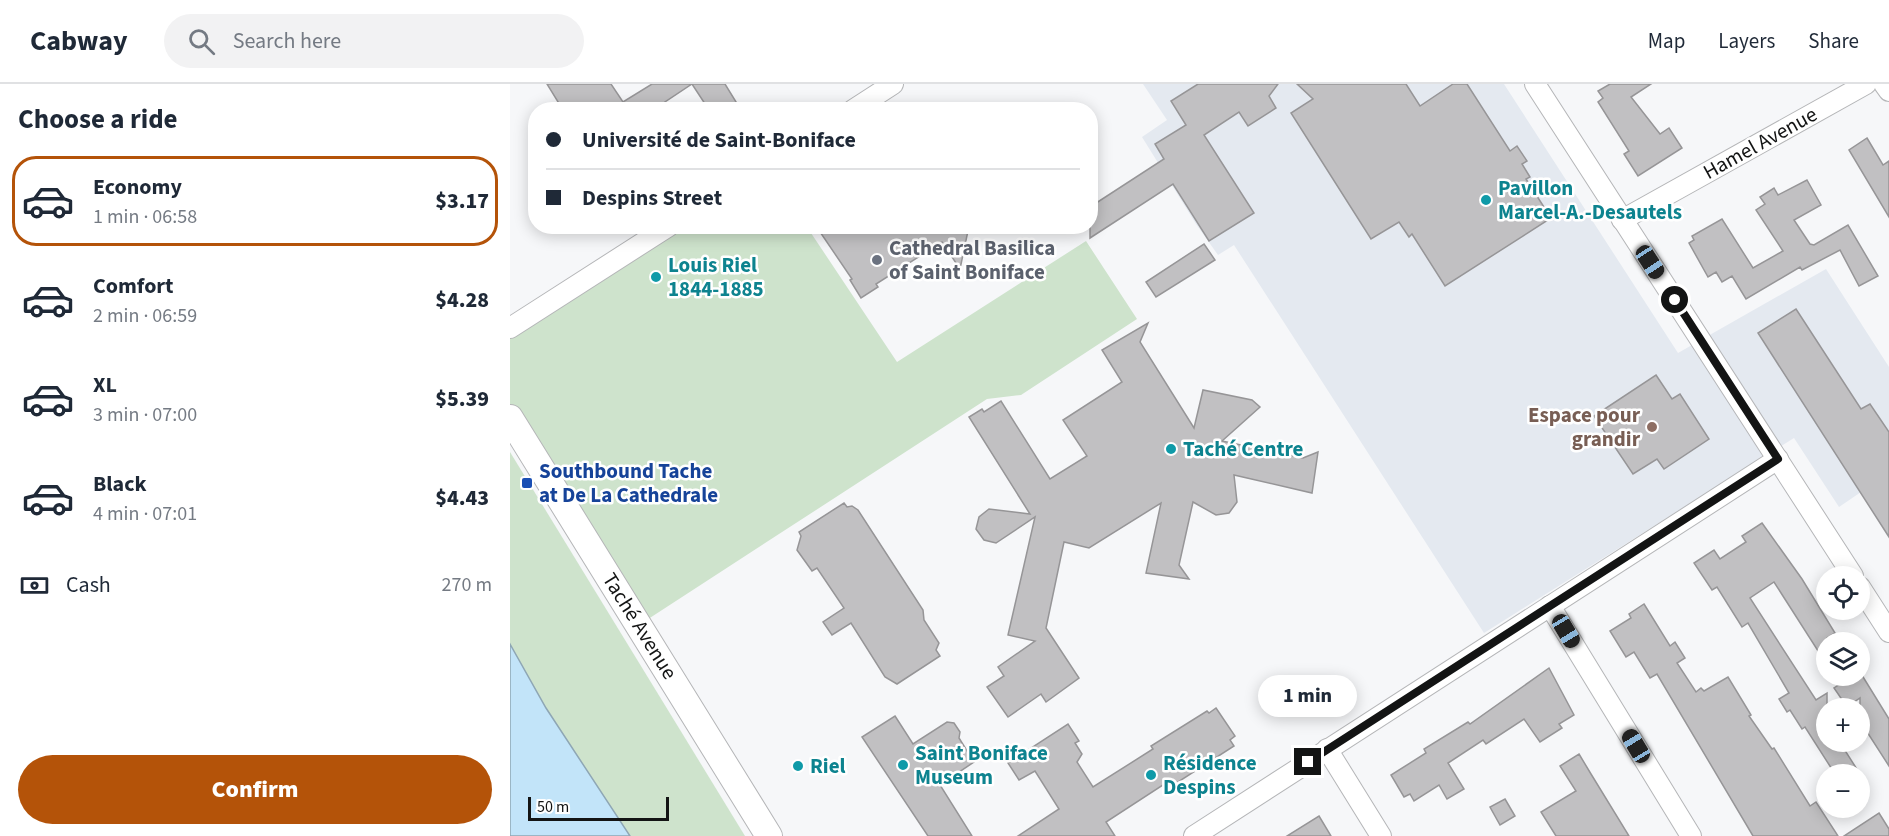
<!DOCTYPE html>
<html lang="en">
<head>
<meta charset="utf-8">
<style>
  :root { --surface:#fff; --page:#f2f2f3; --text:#1f2937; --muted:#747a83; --line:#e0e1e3; --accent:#b45309 }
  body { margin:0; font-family:"Source Sans 3",sans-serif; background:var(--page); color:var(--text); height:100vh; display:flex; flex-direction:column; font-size:22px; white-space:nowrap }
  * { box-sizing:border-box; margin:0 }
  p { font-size:20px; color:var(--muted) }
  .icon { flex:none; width:33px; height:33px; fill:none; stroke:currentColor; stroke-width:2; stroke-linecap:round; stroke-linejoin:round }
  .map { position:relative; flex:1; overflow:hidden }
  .drawer { display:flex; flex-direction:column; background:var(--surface); width:510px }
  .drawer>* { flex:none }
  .banner { position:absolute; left:18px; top:18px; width:570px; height:132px; border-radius:24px; box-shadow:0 3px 15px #0003; display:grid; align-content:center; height:132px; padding:0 18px; background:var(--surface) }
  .buttons { position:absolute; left:1306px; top:482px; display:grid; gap:12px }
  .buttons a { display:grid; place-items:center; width:54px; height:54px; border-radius:50%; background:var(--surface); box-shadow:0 3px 15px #0003; font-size:30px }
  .scale { position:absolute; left:18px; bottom:15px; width:141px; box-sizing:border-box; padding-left:6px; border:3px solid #131414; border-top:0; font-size:16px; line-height:21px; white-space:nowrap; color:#131414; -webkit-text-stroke:4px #fff; paint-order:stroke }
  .end { position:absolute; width:27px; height:27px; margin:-14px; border:8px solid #131414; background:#fff; box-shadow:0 0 0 3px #fff }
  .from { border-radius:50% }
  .bubble { position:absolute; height:42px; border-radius:21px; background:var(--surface); box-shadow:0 3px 15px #0003; font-size:20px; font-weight:800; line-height:42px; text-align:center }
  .car { position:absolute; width:18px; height:36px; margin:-18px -9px; border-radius:8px; box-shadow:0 0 4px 2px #0007; background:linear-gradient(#222 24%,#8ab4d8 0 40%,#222 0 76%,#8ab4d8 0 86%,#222 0) }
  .banner b { display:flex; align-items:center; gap:21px; height:57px; font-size:22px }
  .banner b+b { border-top:2px solid var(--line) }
  .banner i { width:15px; height:15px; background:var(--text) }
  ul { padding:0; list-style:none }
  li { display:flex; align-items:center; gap:18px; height:90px; margin:0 12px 9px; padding:0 6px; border:3px solid transparent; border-radius:24px }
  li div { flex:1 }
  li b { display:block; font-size:22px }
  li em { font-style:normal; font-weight:800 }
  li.current { border-color:var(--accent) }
  li>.icon { width:54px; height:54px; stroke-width:1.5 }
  h2 { padding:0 18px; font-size:27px; line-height:72px }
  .pay { display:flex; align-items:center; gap:15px; height:66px; padding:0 18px; font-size:22px }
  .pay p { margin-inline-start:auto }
  .cta { display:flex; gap:12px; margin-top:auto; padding:12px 18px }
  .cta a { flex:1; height:69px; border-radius:36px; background:var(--accent); color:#fff; font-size:24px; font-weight:800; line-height:69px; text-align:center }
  header { display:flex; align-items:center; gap:36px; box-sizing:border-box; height:84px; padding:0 30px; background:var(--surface); border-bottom:2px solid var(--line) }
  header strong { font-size:28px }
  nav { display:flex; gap:33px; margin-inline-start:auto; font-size:21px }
  .search { width:420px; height:54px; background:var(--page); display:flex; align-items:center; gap:15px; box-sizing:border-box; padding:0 21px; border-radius:33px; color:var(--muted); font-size:22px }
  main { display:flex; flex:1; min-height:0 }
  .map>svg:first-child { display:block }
</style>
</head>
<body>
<header>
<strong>Cabway</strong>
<div class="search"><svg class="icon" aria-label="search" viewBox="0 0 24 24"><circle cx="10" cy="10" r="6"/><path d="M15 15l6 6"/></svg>Search here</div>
<nav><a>Map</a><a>Layers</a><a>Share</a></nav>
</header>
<main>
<section class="drawer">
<h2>Choose a ride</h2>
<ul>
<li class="current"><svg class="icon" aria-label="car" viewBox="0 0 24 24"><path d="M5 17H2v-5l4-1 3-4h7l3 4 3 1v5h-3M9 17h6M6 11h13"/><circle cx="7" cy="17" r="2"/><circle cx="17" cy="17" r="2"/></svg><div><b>Economy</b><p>1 min · 06:58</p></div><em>$3.17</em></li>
<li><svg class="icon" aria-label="car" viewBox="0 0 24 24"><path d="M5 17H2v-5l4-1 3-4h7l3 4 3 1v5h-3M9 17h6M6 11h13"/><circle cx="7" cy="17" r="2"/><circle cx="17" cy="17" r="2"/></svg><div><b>Comfort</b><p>2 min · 06:59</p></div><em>$4.28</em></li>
<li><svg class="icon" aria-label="car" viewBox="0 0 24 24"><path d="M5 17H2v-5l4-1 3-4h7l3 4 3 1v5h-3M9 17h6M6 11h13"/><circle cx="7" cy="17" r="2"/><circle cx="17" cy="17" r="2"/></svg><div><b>XL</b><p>3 min · 07:00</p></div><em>$5.39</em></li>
<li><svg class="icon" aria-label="car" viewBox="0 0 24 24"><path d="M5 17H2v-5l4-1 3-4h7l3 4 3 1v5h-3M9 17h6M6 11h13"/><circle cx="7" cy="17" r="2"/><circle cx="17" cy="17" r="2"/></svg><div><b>Black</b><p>4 min · 07:01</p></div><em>$4.43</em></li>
</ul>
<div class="pay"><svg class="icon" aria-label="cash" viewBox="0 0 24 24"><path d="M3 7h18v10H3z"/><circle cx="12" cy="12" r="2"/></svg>Cash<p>270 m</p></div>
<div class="cta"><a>Confirm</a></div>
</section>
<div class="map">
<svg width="1379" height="752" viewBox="0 0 1379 752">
  <rect width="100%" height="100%" fill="#f6f7f9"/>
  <path fill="#e4e9f0" d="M633,0h361l174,269 148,-84 63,98v106l-50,34 -45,-69 -310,195 -250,-388 -16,10 -22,-31 -54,-87 25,-17z"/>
  <g fill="#cee3cc">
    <path d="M159,143h138l90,135 189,-121 51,78 -116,76 -34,4 -348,226 -129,-207v-90z"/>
    <path d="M0,368l235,384h-115l-84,-128 -36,-64z"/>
  </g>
  <path fill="#c2e4f9" stroke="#8ea6b4" stroke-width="1.5" d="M0,560l36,64 84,128h-120z"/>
  <g fill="#c1c0c2" stroke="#969597" stroke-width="1.5">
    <path d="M37,0h64l12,18 29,-18h73l16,26h-32l-17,-26 -27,18 5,8h-107z"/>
    <path d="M688,0h80l-9,12 7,12 -28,18 -9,-14 -35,23 50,78 -45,28 -36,-57 -83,54v-31l74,-48 -9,-15 31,-19 -15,-24z"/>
    <path d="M787,0h109l14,22 33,-22h14l43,67 7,-5 10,15 -5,3 8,13 -4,2 25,39 -106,68 -33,-52 -3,3 -10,-15 -28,17 -80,-126 22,-14z"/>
    <path d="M1100,0h41l-20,13 29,37 9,-6 13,20 -44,28 -14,-22 5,-3 -31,-49 5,-4 -5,-7z"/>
    <path d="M1357,54l16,27 6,-4v56l-40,-67z"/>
    <path d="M1297,96l14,25 -27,15 16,24 4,1 34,-20 30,51 -19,10 -19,-36 -38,20 -2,-3 -54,32 -14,-23 -10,6 -6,-10 -8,5 -19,-34 5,-3 -2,-4 30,-17 31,49 30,-17 -27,-41 9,-6 -5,-7 14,-9 4,7z"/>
    <path d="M306,142h153l-9,43 -18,-27 -66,42 2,3 -17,11 -11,-18 2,-1z"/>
    <path d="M694,160l11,16 -59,37 -10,-15z"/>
    <path d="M1286,225l65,100 9,-5 19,28v105l-131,-204z"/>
    <path d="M638,239l-8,19 54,86 9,-38 49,10 8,7 -38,34 81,17 15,-6 -6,41 -78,-18 3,27 -8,11 -13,2 -23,-13 -14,63 10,14 -43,-6 15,-70 -72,45 -25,-6 -18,86 33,50 -33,24 -5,-8 -33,23 -21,-30 17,-11 -6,-9 37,-26 -27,-6 27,-118 -39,26 -12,-3 -8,-11 3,-12 10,-8 41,5 -61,-97 13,-8 2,3 17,-11 49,78 37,-23 -24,-36 59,-38 -20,-32z"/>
    <path d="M1146,291l16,24 8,-5 29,45 -45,30 -7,-10 -24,15 -39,-58z"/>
    <path d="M334,419l3,4 5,-1 6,4 65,100 1,10 15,23 -3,7 4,6 -43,28 -12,-7 -34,-54 -19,12 -9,-13 21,-14 -27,-40 -5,3 -15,-21 4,-14 -2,-4z"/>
    <path d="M1252,439l40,56 33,54 -8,5v27l-53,-83 -24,16 66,102 11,-7v48h12l21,33h-25l-30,-47 -3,2 -12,-19 -3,2 -8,-13 10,-6 -41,-70 -6,4 -25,-40 -5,3 -18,-27 20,-13 6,9 26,-17 -4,-6z"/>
    <path d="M1134,520l26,42 5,-4 10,16 -8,5 19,29 5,-4 3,3 24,-14 23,38 -2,1 23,33 2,-1 36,58 6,-4 22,34h-85l-96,-162 -7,4 -16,-26 -8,5 -16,-26 21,-13 -2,-4z"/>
    <path d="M1039,584l25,47 -15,9 3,4 -22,14 -16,-23 -38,25 -3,-4 -35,23 16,26 -17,10 -8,-14 -25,16 -4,-7 -6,3 -13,-22 35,-22 -2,-4 44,-27 2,2z"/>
    <path d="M1350,588l29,47v47l-29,-45v-23l-13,9 -13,-19 6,-4 -6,-9h26z"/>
    <path d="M706,624l19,28 -5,4 4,6 -59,38 -3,-5 -66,43 9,14h-97l41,-27 -24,-38 -16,9 -11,-17 60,-39 11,17 -4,2 7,11 -5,8 16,25 60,-38 -2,-3 56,-35 2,2z"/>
    <path d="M385,632l18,28 34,-22 7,1 6,9 -1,6 15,24 -34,23 32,51h-44l-66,-99z"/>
    <path d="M1069,670l12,20 38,62h-73l-15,-24 35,-21 -16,-25z"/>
    <path d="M995,715l10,17 -15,9 -10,-18z"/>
    <path d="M1369,729l10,16v7h-45z"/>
    <path d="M809,732l12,20h-44z"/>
  </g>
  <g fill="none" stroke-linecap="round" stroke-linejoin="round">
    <defs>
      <g id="minor">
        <path d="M1025,0l318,492"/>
        <path d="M1374,0l5,7"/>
        <path d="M343,26l40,-26"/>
        <path d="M1112,136l244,-136"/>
        <path d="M0,244l159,-102"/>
        <path d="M1350,503l29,45"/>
        <path d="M1040,522l141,230"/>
        <path d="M817,665l54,87"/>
        <path d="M684,752l584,-377"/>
      </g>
      <path id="tertiary" d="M0,334l259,418"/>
    </defs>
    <use href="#minor" stroke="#b5b6b8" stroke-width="22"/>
    <use href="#tertiary" stroke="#b5b6b8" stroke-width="28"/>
    <use href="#minor" stroke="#fff" stroke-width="20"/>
    <use href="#tertiary" stroke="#fff" stroke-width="26"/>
  </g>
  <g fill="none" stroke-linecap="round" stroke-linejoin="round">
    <path stroke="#131414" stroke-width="8" d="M798,678l470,-303 -103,-159"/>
  </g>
  <g fill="#0f9aa8" stroke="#fff" stroke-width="2">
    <circle cx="976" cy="116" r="6"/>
    <circle cx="146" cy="193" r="6"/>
    <circle cx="661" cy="365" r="6"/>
    <circle cx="393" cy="681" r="6"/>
    <circle cx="288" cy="682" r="6"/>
    <circle cx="641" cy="691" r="6"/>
  </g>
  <circle fill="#6b7280" stroke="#fff" stroke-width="2" cx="367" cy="176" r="6"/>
  <circle fill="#8d6e63" stroke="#fff" stroke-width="2" cx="1142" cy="343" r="6"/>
  <rect fill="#1a4fb4" stroke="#fff" stroke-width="2" x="11" y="393" width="12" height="12" rx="3"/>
  <g text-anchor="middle" stroke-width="5" stroke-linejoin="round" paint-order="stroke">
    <g font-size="21" fill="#131414" stroke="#fff">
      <text transform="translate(1250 59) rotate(-29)" y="7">Hamel Avenue</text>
      <text transform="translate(130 542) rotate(58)" y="7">Taché Avenue</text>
    </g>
    <g font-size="21" font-weight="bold" fill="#0d838f" stroke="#fff" text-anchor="start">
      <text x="988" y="111">Pavillon<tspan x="988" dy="24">Marcel-A.-Desautels</tspan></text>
      <text x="158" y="188">Louis Riel<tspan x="158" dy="24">1844-1885</tspan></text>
      <text x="673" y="372">Taché Centre</text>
      <text x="405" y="676">Saint Boniface<tspan x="405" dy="24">Museum</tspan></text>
      <text x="653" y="686">Résidence<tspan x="653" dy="24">Despins</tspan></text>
      <text x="300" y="689">Riel</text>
    </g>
    <g font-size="21" font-weight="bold" fill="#5b616d" stroke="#fff" text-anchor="start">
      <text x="379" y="171">Cathedral Basilica<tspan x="379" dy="24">of Saint Boniface</tspan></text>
    </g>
    <g font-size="21" font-weight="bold" fill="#785e54" stroke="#fff" text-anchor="end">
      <text x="1130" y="338">Espace pour<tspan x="1130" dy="24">grandir</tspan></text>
    </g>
    <g font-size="21" font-weight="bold" fill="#164399" stroke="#fff" text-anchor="start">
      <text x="29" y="394">Southbound Tache<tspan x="29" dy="24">at De La Cathedrale</tspan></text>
    </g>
  </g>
</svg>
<div class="buttons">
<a><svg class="icon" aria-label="locate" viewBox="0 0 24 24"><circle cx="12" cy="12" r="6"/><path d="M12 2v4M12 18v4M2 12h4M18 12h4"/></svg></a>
<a><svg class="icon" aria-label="layers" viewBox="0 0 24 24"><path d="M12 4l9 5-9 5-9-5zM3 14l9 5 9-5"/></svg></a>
<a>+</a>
<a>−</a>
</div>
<div class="scale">50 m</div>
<i class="end from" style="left:1165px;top:216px"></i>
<i class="end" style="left:798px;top:678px"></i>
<div class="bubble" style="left:748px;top:591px;width:99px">1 min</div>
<i class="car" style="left:1140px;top:178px;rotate:147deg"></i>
<i class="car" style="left:1056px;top:547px;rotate:149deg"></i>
<i class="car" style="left:1126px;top:662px;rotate:329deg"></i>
<div class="banner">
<b><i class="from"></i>Université de Saint-Boniface</b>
<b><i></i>Despins Street</b>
</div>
</div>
</main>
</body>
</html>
